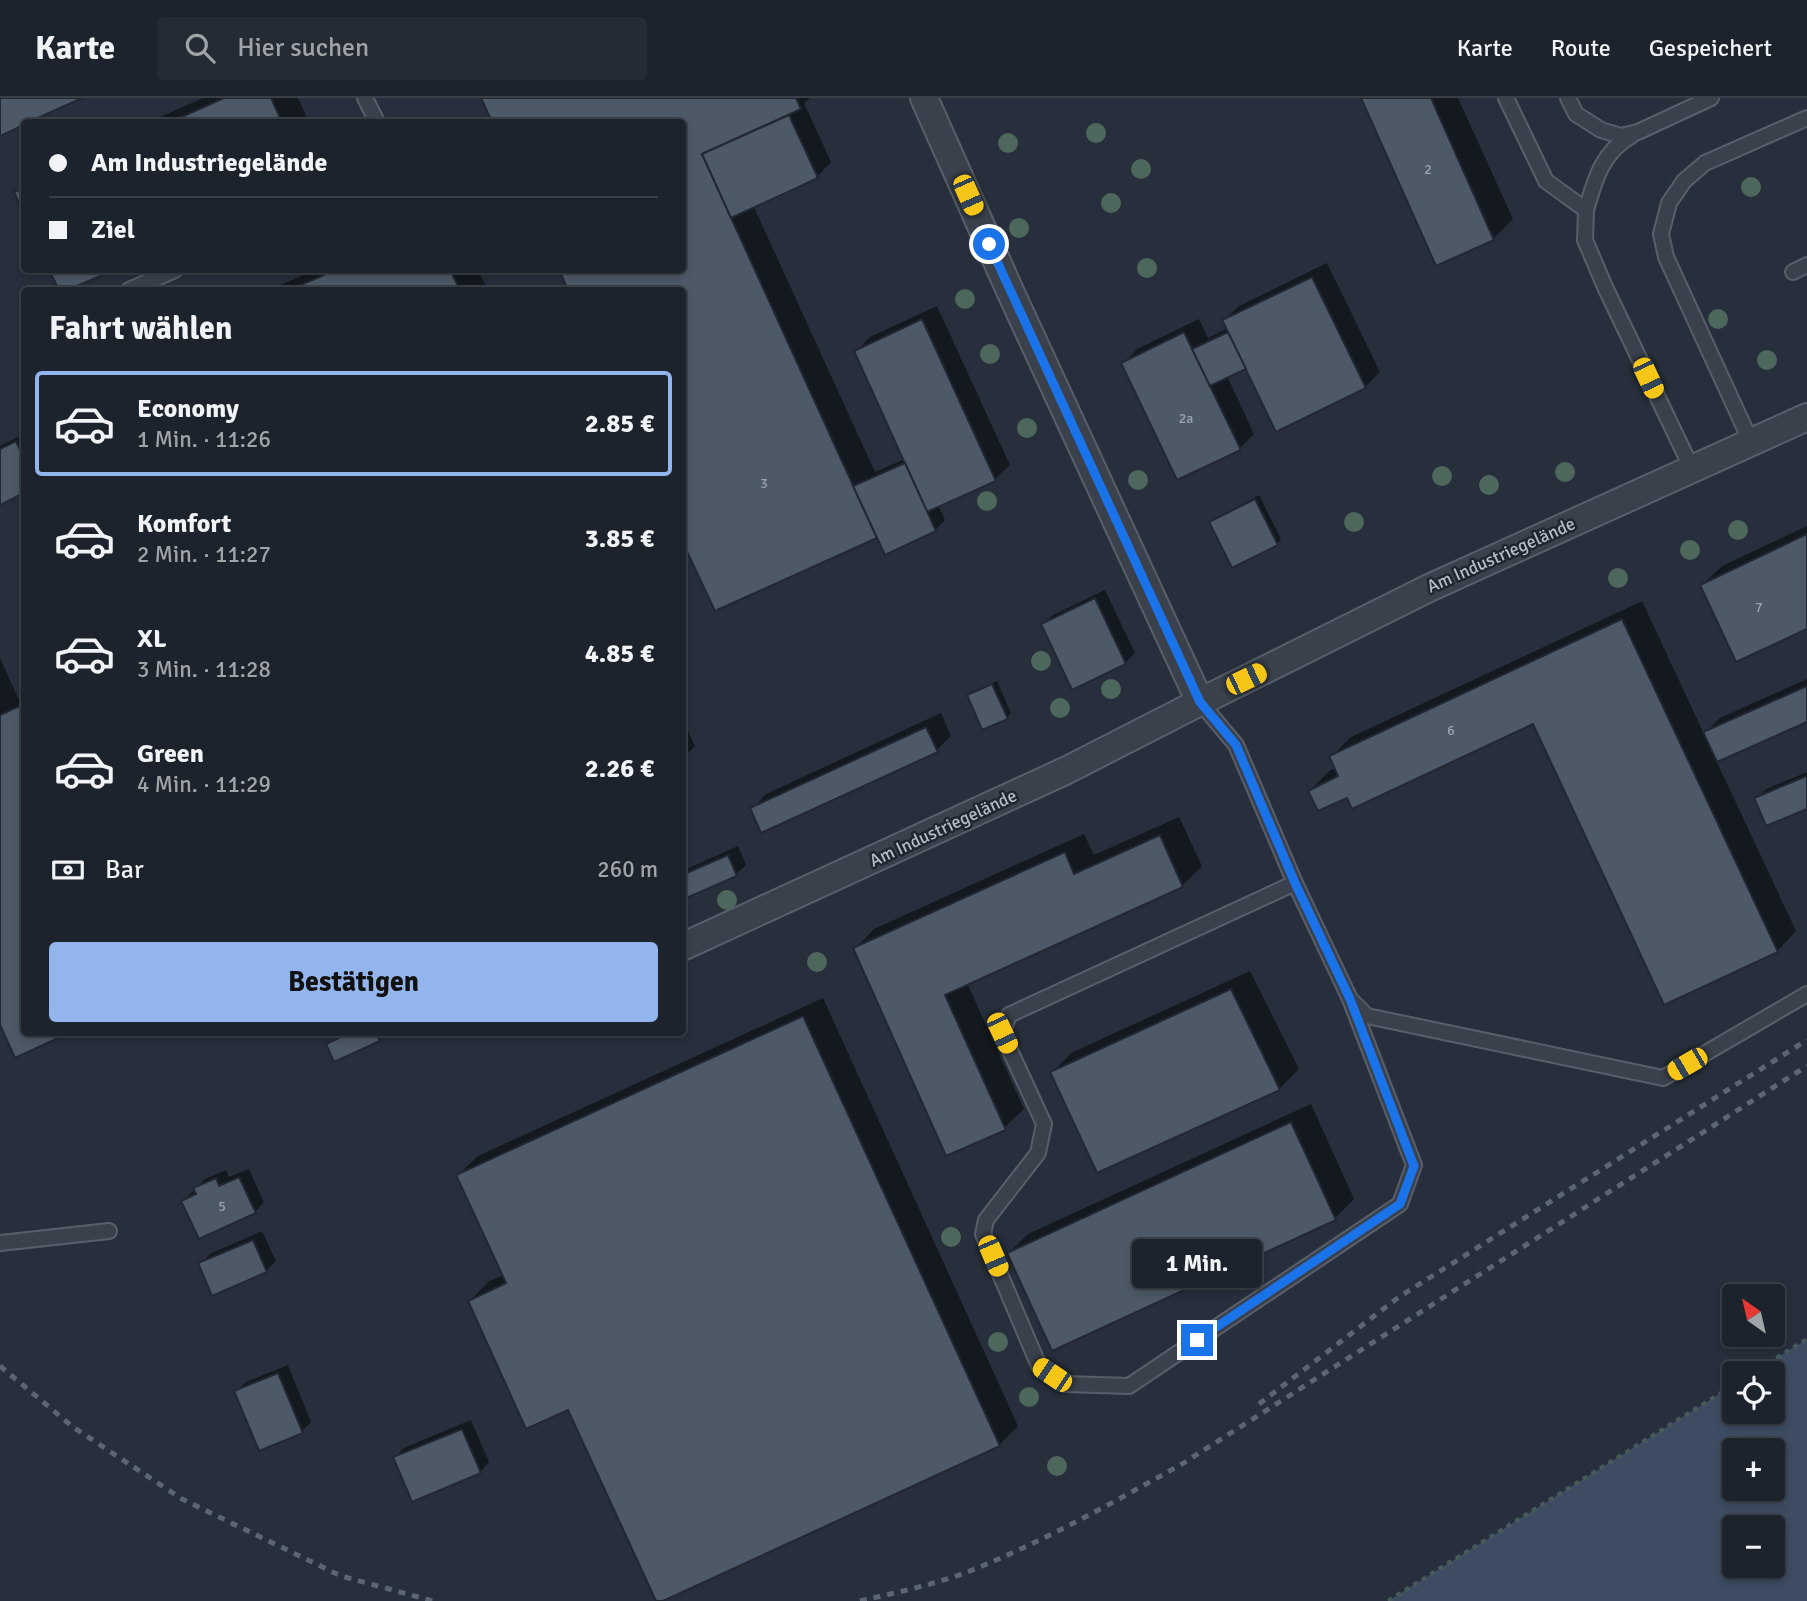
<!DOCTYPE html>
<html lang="de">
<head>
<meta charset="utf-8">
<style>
  :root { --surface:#1c232c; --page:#252b34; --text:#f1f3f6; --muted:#a0a4a9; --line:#3a4048; --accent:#93b5ee }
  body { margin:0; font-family:Signika,sans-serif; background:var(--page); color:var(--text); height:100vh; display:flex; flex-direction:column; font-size:26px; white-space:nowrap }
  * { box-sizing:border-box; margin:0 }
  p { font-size:23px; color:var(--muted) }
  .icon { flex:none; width:38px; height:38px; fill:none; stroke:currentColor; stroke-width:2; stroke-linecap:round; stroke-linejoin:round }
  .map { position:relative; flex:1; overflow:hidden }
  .panel { position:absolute; left:21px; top:189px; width:665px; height:749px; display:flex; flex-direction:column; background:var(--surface); border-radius:7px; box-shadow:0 4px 10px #0003,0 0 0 2px var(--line) }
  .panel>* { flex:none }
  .top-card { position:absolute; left:21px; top:21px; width:665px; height:154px; border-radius:7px; box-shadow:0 4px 10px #0003,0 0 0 2px var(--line); display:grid; align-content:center; height:154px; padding:0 28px; background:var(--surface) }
  .needle { width:46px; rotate:326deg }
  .fabs { position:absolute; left:1722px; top:1186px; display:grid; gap:14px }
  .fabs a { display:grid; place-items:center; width:63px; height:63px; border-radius:7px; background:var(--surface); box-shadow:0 4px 10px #0003,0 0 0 2px var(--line); font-size:35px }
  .end { position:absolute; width:32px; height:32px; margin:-16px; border:9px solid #1a73e8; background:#fff; box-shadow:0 0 0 4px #fff }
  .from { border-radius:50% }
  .bubble { position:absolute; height:49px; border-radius:7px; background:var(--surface); box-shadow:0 4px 10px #0003,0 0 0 2px var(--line); font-size:23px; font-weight:700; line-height:49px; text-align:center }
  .car { position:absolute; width:21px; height:42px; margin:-21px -10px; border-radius:9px; box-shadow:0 0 5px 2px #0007; background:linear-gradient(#f5c518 24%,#345 0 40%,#f5c518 0 76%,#345 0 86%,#f5c518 0) }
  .top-card b { display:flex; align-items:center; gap:24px; height:66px; font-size:26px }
  .top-card b+b { border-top:2px solid var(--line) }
  .top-card i { width:18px; height:18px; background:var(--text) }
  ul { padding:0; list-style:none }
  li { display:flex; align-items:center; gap:21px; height:105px; margin:0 14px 10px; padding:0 14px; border:4px solid transparent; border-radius:7px }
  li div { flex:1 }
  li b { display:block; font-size:26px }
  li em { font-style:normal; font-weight:700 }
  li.on { border-color:var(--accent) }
  li>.icon { width:63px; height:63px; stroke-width:1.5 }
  h2 { padding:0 28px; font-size:32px; line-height:84px }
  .pay { display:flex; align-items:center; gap:18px; height:77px; padding:0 28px; font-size:26px }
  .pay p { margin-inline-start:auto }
  .button { display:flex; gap:14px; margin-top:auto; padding:14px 28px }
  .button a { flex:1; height:80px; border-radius:7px; background:var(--accent); color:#111; font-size:28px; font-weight:700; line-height:80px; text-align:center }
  header { display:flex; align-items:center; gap:42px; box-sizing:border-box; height:98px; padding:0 35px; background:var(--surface); border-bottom:2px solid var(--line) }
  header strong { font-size:33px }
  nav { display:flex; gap:38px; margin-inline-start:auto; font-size:24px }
  .search { width:490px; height:63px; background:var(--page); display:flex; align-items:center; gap:18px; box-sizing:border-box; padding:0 24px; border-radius:7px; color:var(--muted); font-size:26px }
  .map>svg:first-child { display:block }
</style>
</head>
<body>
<header>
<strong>Karte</strong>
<div class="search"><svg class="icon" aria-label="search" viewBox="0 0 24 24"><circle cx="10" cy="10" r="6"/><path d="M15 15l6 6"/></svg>Hier suchen</div>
<nav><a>Karte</a><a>Route</a><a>Gespeichert</a></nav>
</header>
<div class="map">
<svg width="1807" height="1503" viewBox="0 0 1807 1503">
  <rect width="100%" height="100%" fill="#262f3b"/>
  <path fill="#3d4c62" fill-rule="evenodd" d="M1807,1241v262h-419l346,-216v27h39v-38h-22zM1734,1353h39v38h-39zM1734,1430h39v38h-39z"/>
  <g fill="#0007">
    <path d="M203,0h95l11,24h-160z"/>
    <path d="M483,0h327l-6,5 27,59 -14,15 -64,28 122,267 30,-13 -49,-107 14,-15 67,-31 73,159 -15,14 -57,26 7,15 -10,10 -57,5 -162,74 -34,-319h-112l-9,-20h121v-148h-188z"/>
    <path d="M1363,0h95l55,121 -20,20z"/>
    <path d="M1327,165l53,109 -15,15 -119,-21 -19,10 27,58 -14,14 -117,-84 14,-15 62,-30 9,19 20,-10 -4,-8 15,-14z"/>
    <path d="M51,172h59l-46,20h-3z"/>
    <path d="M315,172h163l10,20h-219z"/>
    <path d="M24,336v57l-24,12v-57z"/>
    <path d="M1259,397l22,44 -4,5 -66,-22z"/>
    <path d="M1807,428v101l-105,-42 20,-19z"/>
    <path d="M1105,492l30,63 -10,10 -82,-38 10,-10z"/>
    <path d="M1642,503l62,133 16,-16 87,-39v41l-91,40 80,171 -19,20 -243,-229 -187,74 -37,-5 19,-20 8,-3 -6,-11 20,-20z"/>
    <path d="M0,560l18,40 6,-3v337l-8,24 -16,-36z"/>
    <path d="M997,583l14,32 -4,4 -38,-22 5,-4z"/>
    <path d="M941,615l10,23 -14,14 -185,59 14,-15z"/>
    <path d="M682,620l13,28 -13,13z"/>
    <path d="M1807,674v35l-51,-8 10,-10z"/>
    <path d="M1179,719l23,49 -20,20 -215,97 57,126 -20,19 -149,-179 19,-20 210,-95 10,21z"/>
    <path d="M738,748l8,19 -10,9 -54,24v-27z"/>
    <path d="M1250,873l49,98 -20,20 -227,-16 19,-20z"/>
    <path d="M823,900l195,428 -19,19 -341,156 -89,-194 -99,-106 19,-20 15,-6 -46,-100 20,-19z"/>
    <path d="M349,934h32l2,4 -5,4 -50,5z"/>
    <path d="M1311,1006l43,95 -19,19 -326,35 19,-19z"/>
    <path d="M249,1071l15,33 -9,10 -72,-11 22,-22 21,-9 3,7z"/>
    <path d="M262,1133l14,30 -10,10 -66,-7 10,-10z"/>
    <path d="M288,1267l23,57 -9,9 -66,-39 10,-10z"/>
    <path d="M471,1322l18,42 -9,10 -85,-14 9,-10z"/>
  </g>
  <g fill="#4e5967" stroke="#212833" stroke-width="2">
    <path d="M0,0h82l-53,24h-5v3l-24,11z"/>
    <path d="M224,0h47l11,24h-112z"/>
    <path d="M481,0h315l5,11 -99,45 175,384 -162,73 -33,-70v-251h-114l-9,-20h123v-148h-190z"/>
    <path d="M1361,0h70l63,142 -58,26z"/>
    <path d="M789,17l29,63 -87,40 -29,-64z"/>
    <path d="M24,90v26l-10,-22z"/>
    <path d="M49,172h65l-46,20h-9z"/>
    <path d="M335,172h115l10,20h-171z"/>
    <path d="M1312,179l54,111 -90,44 -54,-112z"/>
    <path d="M922,221l74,162 -69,31 -73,-161z"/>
    <path d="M1184,234l57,118 -64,30 -56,-117z"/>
    <path d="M1228,234l18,37 -36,17 -18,-37z"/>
    <path d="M16,343l8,18v34l-24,12v-56z"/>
    <path d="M905,365l31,68 -51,24 -32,-69z"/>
    <path d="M1255,401l23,46 -46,23 -23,-46z"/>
    <path d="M1807,436v95l-71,33 -36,-77z"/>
    <path d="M1095,500l31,66 -54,26 -31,-66z"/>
    <path d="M1622,521l156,333 -114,53 -131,-281 -181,85 -5,-11 -29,13 -10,-20 30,-15 -9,-20z"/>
    <path d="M992,586l16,35 -26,11 -15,-35z"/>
    <path d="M1807,588v36l-90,40 -14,-30z"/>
    <path d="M24,606v328h47l-56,26 -15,-33v-310z"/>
    <path d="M926,629l12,25 -177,81 -11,-25z"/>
    <path d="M1807,678v33l-41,17 -12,-28z"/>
    <path d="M1160,737l23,52 -238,108 61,135 -60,26 -93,-208 212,-96 9,22z"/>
    <path d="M728,757l9,21 -55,24v-25z"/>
    <path d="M1231,891l49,101 -183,83 -47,-101z"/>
    <path d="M803,918l197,430 -337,155h-7l-88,-191 -42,19 -58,-128 38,-18 -50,-108z"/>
    <path d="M351,934h24l5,9 -46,21 -8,-18z"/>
    <path d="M1291,1024l45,98 -284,131 -45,-98z"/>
    <path d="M239,1079l17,36 -57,26 -18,-38 15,-7 -3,-6 23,-10 3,8z"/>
    <path d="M253,1142l14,32 -55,24 -14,-33z"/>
    <path d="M278,1275l25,60 -44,18 -25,-60z"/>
    <path d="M462,1331l19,44 -69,29 -19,-45z"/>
  </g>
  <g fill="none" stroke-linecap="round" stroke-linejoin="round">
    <defs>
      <g id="service">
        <path d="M365,0l12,24"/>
        <path d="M1506,0l40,83 40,29 -1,30 20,47 87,182"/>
        <path d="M1568,0l8,16 25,16 20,6 17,-4 73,-34"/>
        <path d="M1586,112c9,-30 16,-58 45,-74"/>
        <path d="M1793,174l14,-7"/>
        <path d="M129,192l46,-20"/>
        <path d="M1751,344l-85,-185 -5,-23 8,-31 15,-22 21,-18 102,-45"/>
        <path d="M1200,604l36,43 59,138 55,116 17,17 296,62 144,-84"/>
        <path d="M1295,785l-286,132 -7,18 42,91 -6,29 -52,67 -3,14 56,132 26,18 64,2 271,-182 14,-39 -64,-166"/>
        <path d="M0,1145l109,-12"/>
      </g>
      <g id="minor">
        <path d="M924,0l87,195 189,409 229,-114 378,-171"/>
        <path d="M682,849l383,-176 135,-69"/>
      </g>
    </defs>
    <use href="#service" stroke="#585f6a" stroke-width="18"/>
    <use href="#minor" stroke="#585f6a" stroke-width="30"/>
    <g stroke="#48595b" stroke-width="4.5" stroke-dasharray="5 5" stroke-linecap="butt">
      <path d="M1751,1276l56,-35"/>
      <path d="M1388,1503l346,-216"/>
    </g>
    <use href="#service" stroke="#3a414c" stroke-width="14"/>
    <use href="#minor" stroke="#3a414c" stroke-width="26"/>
    <g stroke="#5c6572" stroke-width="5" stroke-dasharray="7 7" stroke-linecap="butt">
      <path d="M0,1268l73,61 109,72 159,77 92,25"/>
      <path d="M1259,1306l140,-107 408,-257"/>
      <path d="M860,1503c38,-9 78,-17 115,-32 71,-29 139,-67 207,-105l625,-398"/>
    </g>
  </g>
  <g fill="#4e675d">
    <circle cx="1096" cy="35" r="10"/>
    <circle cx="1008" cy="45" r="10"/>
    <circle cx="1141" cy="71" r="10"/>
    <circle cx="1751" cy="89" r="10"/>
    <circle cx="1111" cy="105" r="10"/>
    <circle cx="1019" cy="130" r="10"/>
    <circle cx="1147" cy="170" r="10"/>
    <circle cx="965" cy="201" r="10"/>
    <circle cx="1718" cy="221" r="10"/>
    <circle cx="990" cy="256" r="10"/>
    <circle cx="1767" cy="262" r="10"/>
    <circle cx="1027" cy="330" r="10"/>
    <circle cx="1565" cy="374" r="10"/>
    <circle cx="1442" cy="378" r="10"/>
    <circle cx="1138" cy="382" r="10"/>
    <circle cx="1489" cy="387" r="10"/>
    <circle cx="987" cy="403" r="10"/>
    <circle cx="1354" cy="424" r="10"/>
    <circle cx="1738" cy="432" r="10"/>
    <circle cx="1690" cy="452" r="10"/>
    <circle cx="1618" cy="480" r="10"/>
    <circle cx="1041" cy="563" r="10"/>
    <circle cx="1111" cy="591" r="10"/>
    <circle cx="1060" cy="610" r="10"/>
    <circle cx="727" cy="802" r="10"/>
    <circle cx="817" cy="864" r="10"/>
    <circle cx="951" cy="1139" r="10"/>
    <circle cx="998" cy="1244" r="10"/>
    <circle cx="1029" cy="1299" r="10"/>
    <circle cx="1057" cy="1368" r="10"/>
  </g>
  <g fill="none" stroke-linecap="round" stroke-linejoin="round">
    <path stroke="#1a73e8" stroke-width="9" d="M989,146l211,458 36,43 59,138 55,116 64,167 -14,38 -203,136"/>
  </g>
  <g text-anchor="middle" stroke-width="5" stroke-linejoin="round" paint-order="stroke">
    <g font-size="14" fill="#9ba3af">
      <text x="1428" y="76">2</text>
      <text x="1186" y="325">2a</text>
      <text x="764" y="390">3</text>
      <text x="1759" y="514">7</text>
      <text x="1451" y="637">6</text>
      <text x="222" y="1113">5</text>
    </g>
    <g font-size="18" fill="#b5bcc7" stroke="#1f2631">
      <text transform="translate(1501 457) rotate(-24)" y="6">Am Industriegelände</text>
      <text transform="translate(943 730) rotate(-25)" y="6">Am Industriegelände</text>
    </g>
  </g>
</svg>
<div class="fabs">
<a><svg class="needle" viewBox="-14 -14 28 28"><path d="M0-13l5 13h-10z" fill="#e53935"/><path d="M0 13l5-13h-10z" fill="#a0a4a9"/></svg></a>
<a><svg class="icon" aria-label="locate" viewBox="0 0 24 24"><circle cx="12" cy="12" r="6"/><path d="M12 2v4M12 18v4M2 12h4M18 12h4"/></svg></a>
<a>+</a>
<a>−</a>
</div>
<i class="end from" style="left:989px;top:146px"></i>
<i class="end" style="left:1197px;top:1242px"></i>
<div class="bubble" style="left:1132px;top:1141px;width:130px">1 Min.</div>
<i class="car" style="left:968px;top:97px;rotate:156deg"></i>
<i class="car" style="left:1648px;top:280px;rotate:155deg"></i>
<i class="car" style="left:1246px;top:581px;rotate:64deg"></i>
<i class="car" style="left:1002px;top:935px;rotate:155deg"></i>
<i class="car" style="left:1687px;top:966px;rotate:240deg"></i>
<i class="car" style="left:993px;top:1158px;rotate:157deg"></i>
<i class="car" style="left:1052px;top:1277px;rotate:304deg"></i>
<div class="top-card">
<b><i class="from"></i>Am Industriegelände</b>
<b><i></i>Ziel</b>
</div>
<section class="panel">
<h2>Fahrt wählen</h2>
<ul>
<li class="on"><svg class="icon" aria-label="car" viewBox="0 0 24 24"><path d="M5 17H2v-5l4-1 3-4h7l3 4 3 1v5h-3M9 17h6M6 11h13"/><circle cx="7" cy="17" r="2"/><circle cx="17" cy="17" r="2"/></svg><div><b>Economy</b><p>1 Min. · 11:26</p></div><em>2.85 €</em></li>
<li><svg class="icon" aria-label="car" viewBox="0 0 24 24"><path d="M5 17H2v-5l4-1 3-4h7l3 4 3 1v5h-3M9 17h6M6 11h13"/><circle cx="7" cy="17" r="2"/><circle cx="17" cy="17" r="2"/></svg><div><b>Komfort</b><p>2 Min. · 11:27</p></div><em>3.85 €</em></li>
<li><svg class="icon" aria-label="car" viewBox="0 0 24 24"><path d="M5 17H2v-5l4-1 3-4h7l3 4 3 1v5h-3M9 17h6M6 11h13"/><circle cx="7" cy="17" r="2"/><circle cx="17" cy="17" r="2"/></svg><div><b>XL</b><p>3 Min. · 11:28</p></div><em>4.85 €</em></li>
<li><svg class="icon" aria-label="car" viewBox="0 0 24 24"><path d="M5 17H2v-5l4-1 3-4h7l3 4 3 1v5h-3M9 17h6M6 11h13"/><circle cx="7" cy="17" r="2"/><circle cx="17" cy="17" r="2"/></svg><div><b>Green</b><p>4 Min. · 11:29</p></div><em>2.26 €</em></li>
</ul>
<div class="pay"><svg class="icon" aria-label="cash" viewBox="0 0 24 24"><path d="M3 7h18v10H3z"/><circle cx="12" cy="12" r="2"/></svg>Bar<p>260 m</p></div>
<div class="button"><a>Bestätigen</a></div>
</section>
</div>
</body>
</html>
